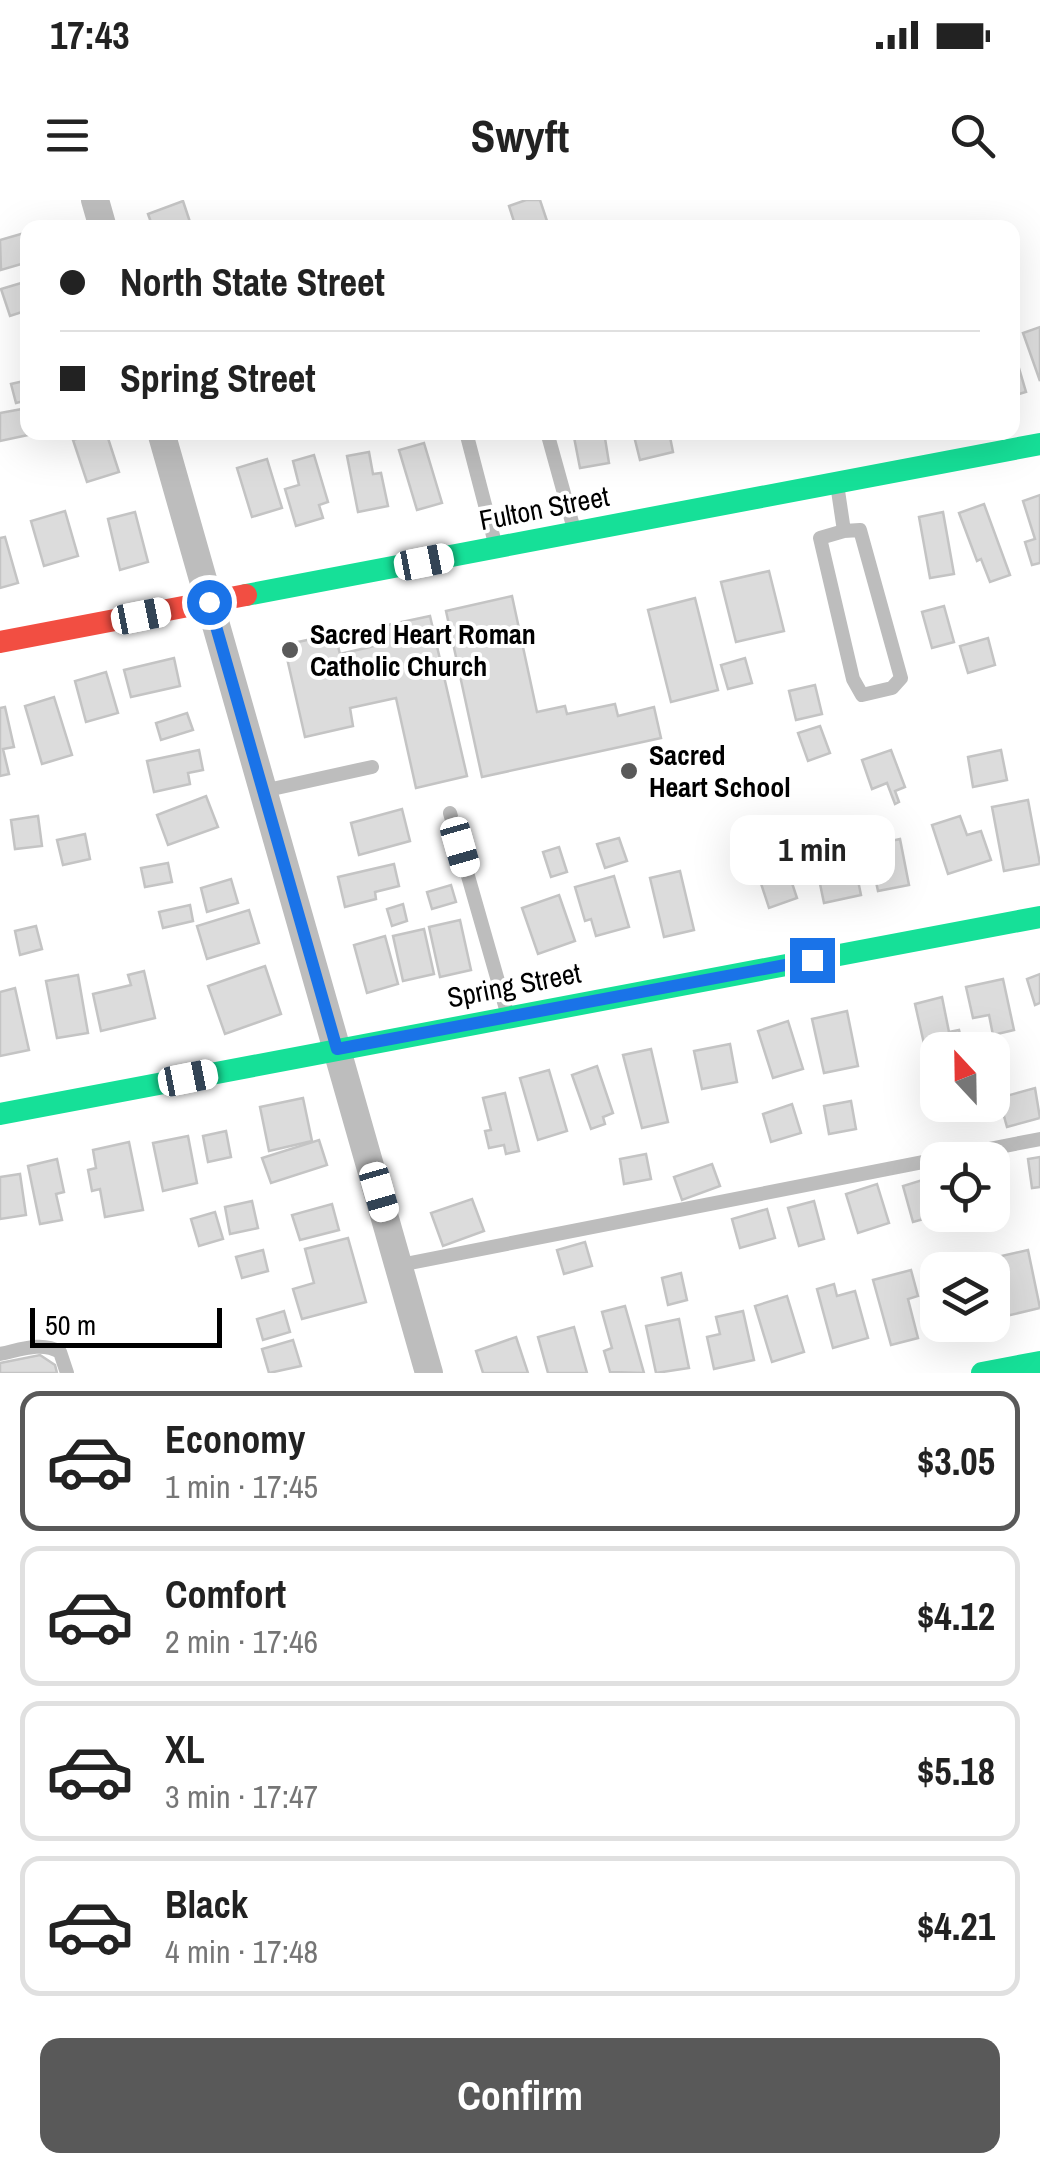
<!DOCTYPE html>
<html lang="en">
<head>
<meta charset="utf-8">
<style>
  :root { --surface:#fff; --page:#f2f2f2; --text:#222; --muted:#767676; --line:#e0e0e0; --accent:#595959 }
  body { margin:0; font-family:"Archivo Narrow",sans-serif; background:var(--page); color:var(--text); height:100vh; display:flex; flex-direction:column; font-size:38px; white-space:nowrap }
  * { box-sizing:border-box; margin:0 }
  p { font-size:32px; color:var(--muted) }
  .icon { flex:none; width:55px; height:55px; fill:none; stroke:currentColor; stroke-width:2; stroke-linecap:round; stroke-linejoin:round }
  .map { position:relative; height:1173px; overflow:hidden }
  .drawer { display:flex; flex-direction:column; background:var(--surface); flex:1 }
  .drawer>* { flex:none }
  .guide { position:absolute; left:20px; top:20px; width:1000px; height:220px; border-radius:20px; box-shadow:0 10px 40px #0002; display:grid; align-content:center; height:220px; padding:0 40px; background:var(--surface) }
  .needle { width:65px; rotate:338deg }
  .fabs { position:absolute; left:920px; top:832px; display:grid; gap:20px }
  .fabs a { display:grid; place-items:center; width:90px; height:90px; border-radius:20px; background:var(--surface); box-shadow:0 10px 40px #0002; font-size:50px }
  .scale { position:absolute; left:30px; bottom:25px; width:192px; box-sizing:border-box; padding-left:10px; border:5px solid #000; border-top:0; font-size:28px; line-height:35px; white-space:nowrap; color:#000; -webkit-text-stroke:8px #fff; paint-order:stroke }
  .end { position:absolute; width:45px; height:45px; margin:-22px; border:12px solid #1a73e8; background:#fff; box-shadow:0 0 0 5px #fff }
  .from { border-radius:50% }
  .bubble { position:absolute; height:70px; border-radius:20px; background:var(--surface); box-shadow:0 10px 40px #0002; font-size:32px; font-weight:800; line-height:70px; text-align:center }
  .car { position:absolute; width:30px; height:60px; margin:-30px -15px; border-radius:12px; box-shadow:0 0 8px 2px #0007; background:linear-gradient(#fff 24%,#345 0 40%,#fff 0 76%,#345 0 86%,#fff 0) }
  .guide b { display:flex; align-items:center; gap:35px; height:95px; font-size:38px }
  .guide b+b { border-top:2px solid var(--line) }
  .guide i { width:25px; height:25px; background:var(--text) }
  ul { padding:18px 0 0; list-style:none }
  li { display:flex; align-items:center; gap:30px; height:140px; margin:0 20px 15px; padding:0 20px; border:5px solid var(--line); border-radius:20px }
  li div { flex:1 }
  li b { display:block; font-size:38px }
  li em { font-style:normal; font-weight:800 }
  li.on { border-color:var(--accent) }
  li>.icon { width:90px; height:90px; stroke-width:1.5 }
  .button { display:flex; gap:20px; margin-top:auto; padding:20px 40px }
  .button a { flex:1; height:115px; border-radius:20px; background:var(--accent); color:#fff; font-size:40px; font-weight:800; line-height:115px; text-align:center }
  .status { display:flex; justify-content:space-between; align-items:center; height:70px; padding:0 50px; background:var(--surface); direction:ltr }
  .status svg { height:28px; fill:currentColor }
  header { display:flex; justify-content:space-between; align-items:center; height:130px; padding:0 40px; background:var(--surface); font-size:45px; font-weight:800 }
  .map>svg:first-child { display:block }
</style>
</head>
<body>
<div class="status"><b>17:43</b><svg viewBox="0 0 49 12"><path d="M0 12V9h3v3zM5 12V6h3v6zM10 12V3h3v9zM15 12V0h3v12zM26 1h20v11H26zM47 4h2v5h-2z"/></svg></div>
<header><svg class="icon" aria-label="menu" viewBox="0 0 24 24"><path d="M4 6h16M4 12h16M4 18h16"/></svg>Swyft<svg class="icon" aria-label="search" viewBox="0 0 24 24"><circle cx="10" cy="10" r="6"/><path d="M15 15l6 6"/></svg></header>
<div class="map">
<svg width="1040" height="1173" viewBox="0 0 1040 1173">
  <rect width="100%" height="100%" fill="#fff"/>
  <g fill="#dcdcdc" stroke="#c4c4c4" stroke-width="2.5">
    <path d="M526,0h14l8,24 -32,4 -7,-22z"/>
    <path d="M183,1l9,27h-39l-5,-14z"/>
    <path d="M28,32v30l-27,8 -1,-30z"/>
    <path d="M28,81v29l-18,6 -9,-27z"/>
    <path d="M1040,127v54l-17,-48z"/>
    <path d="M1013,148l13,44 -14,4v-48z"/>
    <path d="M28,180v20l-12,3 -5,-19z"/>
    <path d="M22,209l6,26 -28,6v-28z"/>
    <path d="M96,232h10l13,40 -32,10 -14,-42z"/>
    <path d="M573,232h31l5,31 -29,5z"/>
    <path d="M633,232h36l4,20 -33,8z"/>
    <path d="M424,243l18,60 -25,7 -18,-60z"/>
    <path d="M369,252l4,22 8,-1 7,33 -30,6 -11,-56z"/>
    <path d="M314,255l14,47 -9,3 4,13 -27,8 -11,-37 14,-4 -6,-24z"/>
    <path d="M267,259l15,49 -30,9 -15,-49z"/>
    <path d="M1040,295v68l-8,2 -7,-23 10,-3 -12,-38z"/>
    <path d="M984,304l26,71 -20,7 -9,-23 -4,2 -18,-48z"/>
    <path d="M65,311l13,45 -34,10 -13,-45z"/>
    <path d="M135,312l13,50 -28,8 -12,-51z"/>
    <path d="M943,312l11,62 -24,4 -11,-61z"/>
    <path d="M5,337l13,46 -18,5v-50z"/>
    <path d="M769,371l15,60 -48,11 -15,-60z"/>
    <path d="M512,396l25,116 28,-6 2,8 48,-10 3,12 36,-9 7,31 -179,39 -36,-166z"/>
    <path d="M695,398l23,92 -47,12 -23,-92z"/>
    <path d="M944,406l10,36 -22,6 -10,-36z"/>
    <path d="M430,416l37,160 -51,12 -20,-90 -46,10 3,18 -48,11 -21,-92 51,-11 5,20 47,-11 -4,-17z"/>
    <path d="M988,438l7,27 -27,8 -8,-27z"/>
    <path d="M174,458l6,28 -49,11 -7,-27z"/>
    <path d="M745,458l7,25 -24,6 -7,-24z"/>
    <path d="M106,472l12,41 -32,9 -11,-41z"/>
    <path d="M815,485l7,29 -26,6 -7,-29z"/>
    <path d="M54,497l18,58 -30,9 -17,-58z"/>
    <path d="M5,507l9,40 -11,2 6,25 -9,2v-68z"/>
    <path d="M187,513l6,17 -32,10 -5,-17z"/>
    <path d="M820,526l10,27 -22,8 -10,-28z"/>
    <path d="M199,550l4,20 -15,3 2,11 -36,8 -7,-31z"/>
    <path d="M891,550l14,37 -10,4 4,11 -4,2 -8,-21 -15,6 -10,-29z"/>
    <path d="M1001,550l6,30 -34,7 -5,-30z"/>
    <path d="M206,596l12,31 -50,18 -11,-30z"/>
    <path d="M1028,600l12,64 -36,7 -12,-64z"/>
    <path d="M402,609l8,32 -51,14 -8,-32z"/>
    <path d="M38,616l4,30 -27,3 -4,-29z"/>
    <path d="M960,616l7,19 14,-4 10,29 -43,14 -16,-49z"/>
    <path d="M847,628l14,67 -37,8 -14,-67z"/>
    <path d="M85,634l5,25 -27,6 -6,-25z"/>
    <path d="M619,638l8,23 -22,7 -8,-24z"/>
    <path d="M900,639l9,46 -31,6 -10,-45z"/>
    <path d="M559,647l8,25 -16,5 -8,-25z"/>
    <path d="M780,647l17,51 -28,10 -17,-52z"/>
    <path d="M168,663l4,19 -27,5 -4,-19z"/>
    <path d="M394,664l5,22 -24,6 1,7 -31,8 -7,-30z"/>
    <path d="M680,671l14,59 -30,7 -14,-59z"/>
    <path d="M614,676l15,51 -33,9 -5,-17 -6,2 -10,-34z"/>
    <path d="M231,679l7,24 -31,9 -6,-24z"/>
    <path d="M451,685l5,17 -24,7 -5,-17z"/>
    <path d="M559,695l16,46 -37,13 -16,-46z"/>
    <path d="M403,704l4,17 -15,5 -5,-17z"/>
    <path d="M190,705l3,16 -30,7 -4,-16z"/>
    <path d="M249,710l10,33 -52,16 -10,-33z"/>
    <path d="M460,720l11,50 -31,7 -11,-50z"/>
    <path d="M36,726l6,23 -22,6 -5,-24z"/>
    <path d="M424,729l10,45 -31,7 -10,-45z"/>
    <path d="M385,736l13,48 -31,9 -13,-48z"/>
    <path d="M265,766l16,48 -56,20 -17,-48z"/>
    <path d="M144,771l11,47 -54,13 -8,-37 38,-9 -3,-10z"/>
    <path d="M1040,774v29l-5,2 -8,-26z"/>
    <path d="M78,775l10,58 -31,5 -11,-57z"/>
    <path d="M1003,779l11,51 -21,5 -4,-20 -16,3 -7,-31z"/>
    <path d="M15,788l14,62 -29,6v-64z"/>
    <path d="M942,797l7,35 10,-2 5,20h-26v4l-11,3 -12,-53z"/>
    <path d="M847,811l11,55 -34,7 -12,-54z"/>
    <path d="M788,821l15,48 -30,9 -15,-47z"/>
    <path d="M730,844l7,38 -35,7 -8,-38z"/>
    <path d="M651,849l17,73 -26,6 -19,-73z"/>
    <path d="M597,866l16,47 -10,4 2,7 -14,5 -19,-54z"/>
    <path d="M549,870l18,61 -29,9 -18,-62z"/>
    <path d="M1035,888l5,30 -33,9 -8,-29z"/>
    <path d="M505,893l14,58 -13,3 -2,-9 -15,3 -4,-17 6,-1 -8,-32z"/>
    <path d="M303,898l9,43 -43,10 -9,-44z"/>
    <path d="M851,901l5,28 -27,5 -5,-28z"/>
    <path d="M792,904l9,29 -30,9 -8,-28z"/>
    <path d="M226,931l5,26 -23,5 -5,-26z"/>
    <path d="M188,936l9,47 -34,8 -10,-48z"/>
    <path d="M319,940l8,25 -56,18 -9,-25z"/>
    <path d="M129,942l14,68 -38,7 -5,-28 -8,2 -4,-21 8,-2 -3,-18z"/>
    <path d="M646,954l5,25 -27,5 -4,-25z"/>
    <path d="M1040,957v30l-8,1 -4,-29z"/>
    <path d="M57,959l7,33 -8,2 6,26 -22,4 -12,-58z"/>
    <path d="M712,964l8,22 -38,14 -8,-23z"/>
    <path d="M20,974l6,41 -26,4v-42z"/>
    <path d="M932,977l6,20v18l-25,7 -10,-36z"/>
    <path d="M877,984l12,39 -31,10 -12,-39z"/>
    <path d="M472,999l12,32 -41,15 -12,-33z"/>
    <path d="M252,1001l6,27 -28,6 -5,-27z"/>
    <path d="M814,1001l10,38 -25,7 -11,-38z"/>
    <path d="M332,1004l7,26 -39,10 -8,-25z"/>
    <path d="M767,1009l8,29 -35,10 -8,-29z"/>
    <path d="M215,1012l8,27 -24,7 -8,-27z"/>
    <path d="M348,1038l18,64 -64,17 -9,-30 21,-6 -9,-34z"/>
    <path d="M585,1042l7,24 -28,8 -7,-24z"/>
    <path d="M263,1050l5,21 -26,7 -6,-21z"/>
    <path d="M1028,1050l12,58 -34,8 -13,-58z"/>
    <path d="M963,1058l3,12h-28v41l-11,-45z"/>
    <path d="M911,1070l7,26 -10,3 10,39 -27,7 -18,-65z"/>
    <path d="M681,1073l6,27 -19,5 -6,-27z"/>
    <path d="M834,1084l3,12 18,-5 13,47 -35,10 -16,-59z"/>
    <path d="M787,1096l17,56 -32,10 -17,-56z"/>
    <path d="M625,1106l19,67 -34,-1 -6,-21 8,-3 -10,-36z"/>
    <path d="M284,1111l6,21 -27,8 -6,-21z"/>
    <path d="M743,1111l11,49 -40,9 -7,-32 13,-3 -4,-17z"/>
    <path d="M679,1119l10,49 -33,5 -10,-47z"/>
    <path d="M574,1127l13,46h-39l-10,-36z"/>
    <path d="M516,1137l12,36h-45l-7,-22z"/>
    <path d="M293,1140l8,26 -32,7 -7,-24z"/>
    <path d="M40,1155l15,10 2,8h-57v-10z"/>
  </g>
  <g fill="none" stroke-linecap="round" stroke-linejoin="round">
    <g stroke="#bdbdbd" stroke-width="14">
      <path d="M466,232l30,115"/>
      <path d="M547,232l28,101"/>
      <path d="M837,284l7,47 16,-1 41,148 -9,10 -30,7 -9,-16 -33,-141 24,-7"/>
      <path d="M263,591l109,-24"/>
      <path d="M450,613l58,203"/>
      <path d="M400,1065l640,-126"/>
      <path d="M0,1154c20,-4 41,-13 60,-2l7,21"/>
    </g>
    <g stroke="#bdbdbd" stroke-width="28">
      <path d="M95,0l8,28"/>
      <path d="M161,232l268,941"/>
    </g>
    <g stroke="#16e098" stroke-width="22">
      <path d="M246,395l794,-151"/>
      <path d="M0,914l1040,-197"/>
      <path d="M982,1173l58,-11"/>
    </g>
    <path stroke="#f24e42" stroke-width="22" d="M0,442l246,-47"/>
  </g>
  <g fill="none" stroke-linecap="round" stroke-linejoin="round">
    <path stroke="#1a73e8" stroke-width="12" d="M209,402l128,447 475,-89"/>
  </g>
  <g fill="#595959" stroke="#fff" stroke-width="4">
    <circle cx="290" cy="450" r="10"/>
    <circle cx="629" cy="571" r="10"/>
  </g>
  <g text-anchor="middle" stroke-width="8" stroke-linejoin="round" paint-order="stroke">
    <g font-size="28" fill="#000" stroke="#fff">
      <text transform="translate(544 308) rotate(-11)" y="10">Fulton Street</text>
      <text transform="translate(514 785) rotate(-11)" y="10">Spring Street</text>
    </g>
    <g font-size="28" font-weight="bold" fill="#000" stroke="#fff" text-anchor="start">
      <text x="310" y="444">Sacred Heart Roman<tspan x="310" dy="32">Catholic Church</tspan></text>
      <text x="649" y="565">Sacred<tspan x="649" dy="32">Heart School</tspan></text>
    </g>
  </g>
</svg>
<div class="fabs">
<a><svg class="needle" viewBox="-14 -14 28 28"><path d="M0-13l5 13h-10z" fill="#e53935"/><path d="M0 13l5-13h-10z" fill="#767676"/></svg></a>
<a><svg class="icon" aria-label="locate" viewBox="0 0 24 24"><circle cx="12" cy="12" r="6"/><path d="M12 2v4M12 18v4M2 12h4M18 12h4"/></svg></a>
<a><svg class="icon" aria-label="layers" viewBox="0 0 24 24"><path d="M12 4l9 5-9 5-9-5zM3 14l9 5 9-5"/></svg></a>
</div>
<div class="scale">50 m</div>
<i class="end from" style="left:209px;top:402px"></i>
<i class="end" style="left:812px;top:760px"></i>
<div class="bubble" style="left:730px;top:615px;width:165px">1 min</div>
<i class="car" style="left:424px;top:362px;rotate:79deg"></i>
<i class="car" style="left:141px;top:416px;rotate:79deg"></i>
<i class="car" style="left:460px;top:647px;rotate:164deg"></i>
<i class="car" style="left:188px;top:878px;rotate:79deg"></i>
<i class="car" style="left:379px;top:992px;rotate:164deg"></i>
<div class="guide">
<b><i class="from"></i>North State Street</b>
<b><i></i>Spring Street</b>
</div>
</div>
<section class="drawer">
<ul>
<li class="on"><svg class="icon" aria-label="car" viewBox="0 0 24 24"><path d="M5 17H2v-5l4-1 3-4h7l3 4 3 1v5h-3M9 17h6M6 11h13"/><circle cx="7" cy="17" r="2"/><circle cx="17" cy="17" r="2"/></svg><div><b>Economy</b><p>1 min · 17:45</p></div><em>$3.05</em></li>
<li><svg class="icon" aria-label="car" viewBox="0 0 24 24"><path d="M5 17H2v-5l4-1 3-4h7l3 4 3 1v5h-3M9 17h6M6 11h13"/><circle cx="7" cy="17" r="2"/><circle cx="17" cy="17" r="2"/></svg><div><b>Comfort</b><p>2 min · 17:46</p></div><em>$4.12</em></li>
<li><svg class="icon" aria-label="car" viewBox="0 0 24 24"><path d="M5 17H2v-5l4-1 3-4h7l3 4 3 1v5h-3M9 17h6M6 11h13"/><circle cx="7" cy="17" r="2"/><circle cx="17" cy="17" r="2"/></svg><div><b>XL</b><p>3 min · 17:47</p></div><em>$5.18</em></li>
<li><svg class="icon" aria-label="car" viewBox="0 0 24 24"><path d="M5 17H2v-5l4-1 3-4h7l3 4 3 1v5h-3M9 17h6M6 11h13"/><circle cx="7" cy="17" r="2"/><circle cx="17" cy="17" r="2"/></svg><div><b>Black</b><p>4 min · 17:48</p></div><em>$4.21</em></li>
</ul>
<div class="button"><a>Confirm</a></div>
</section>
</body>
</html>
